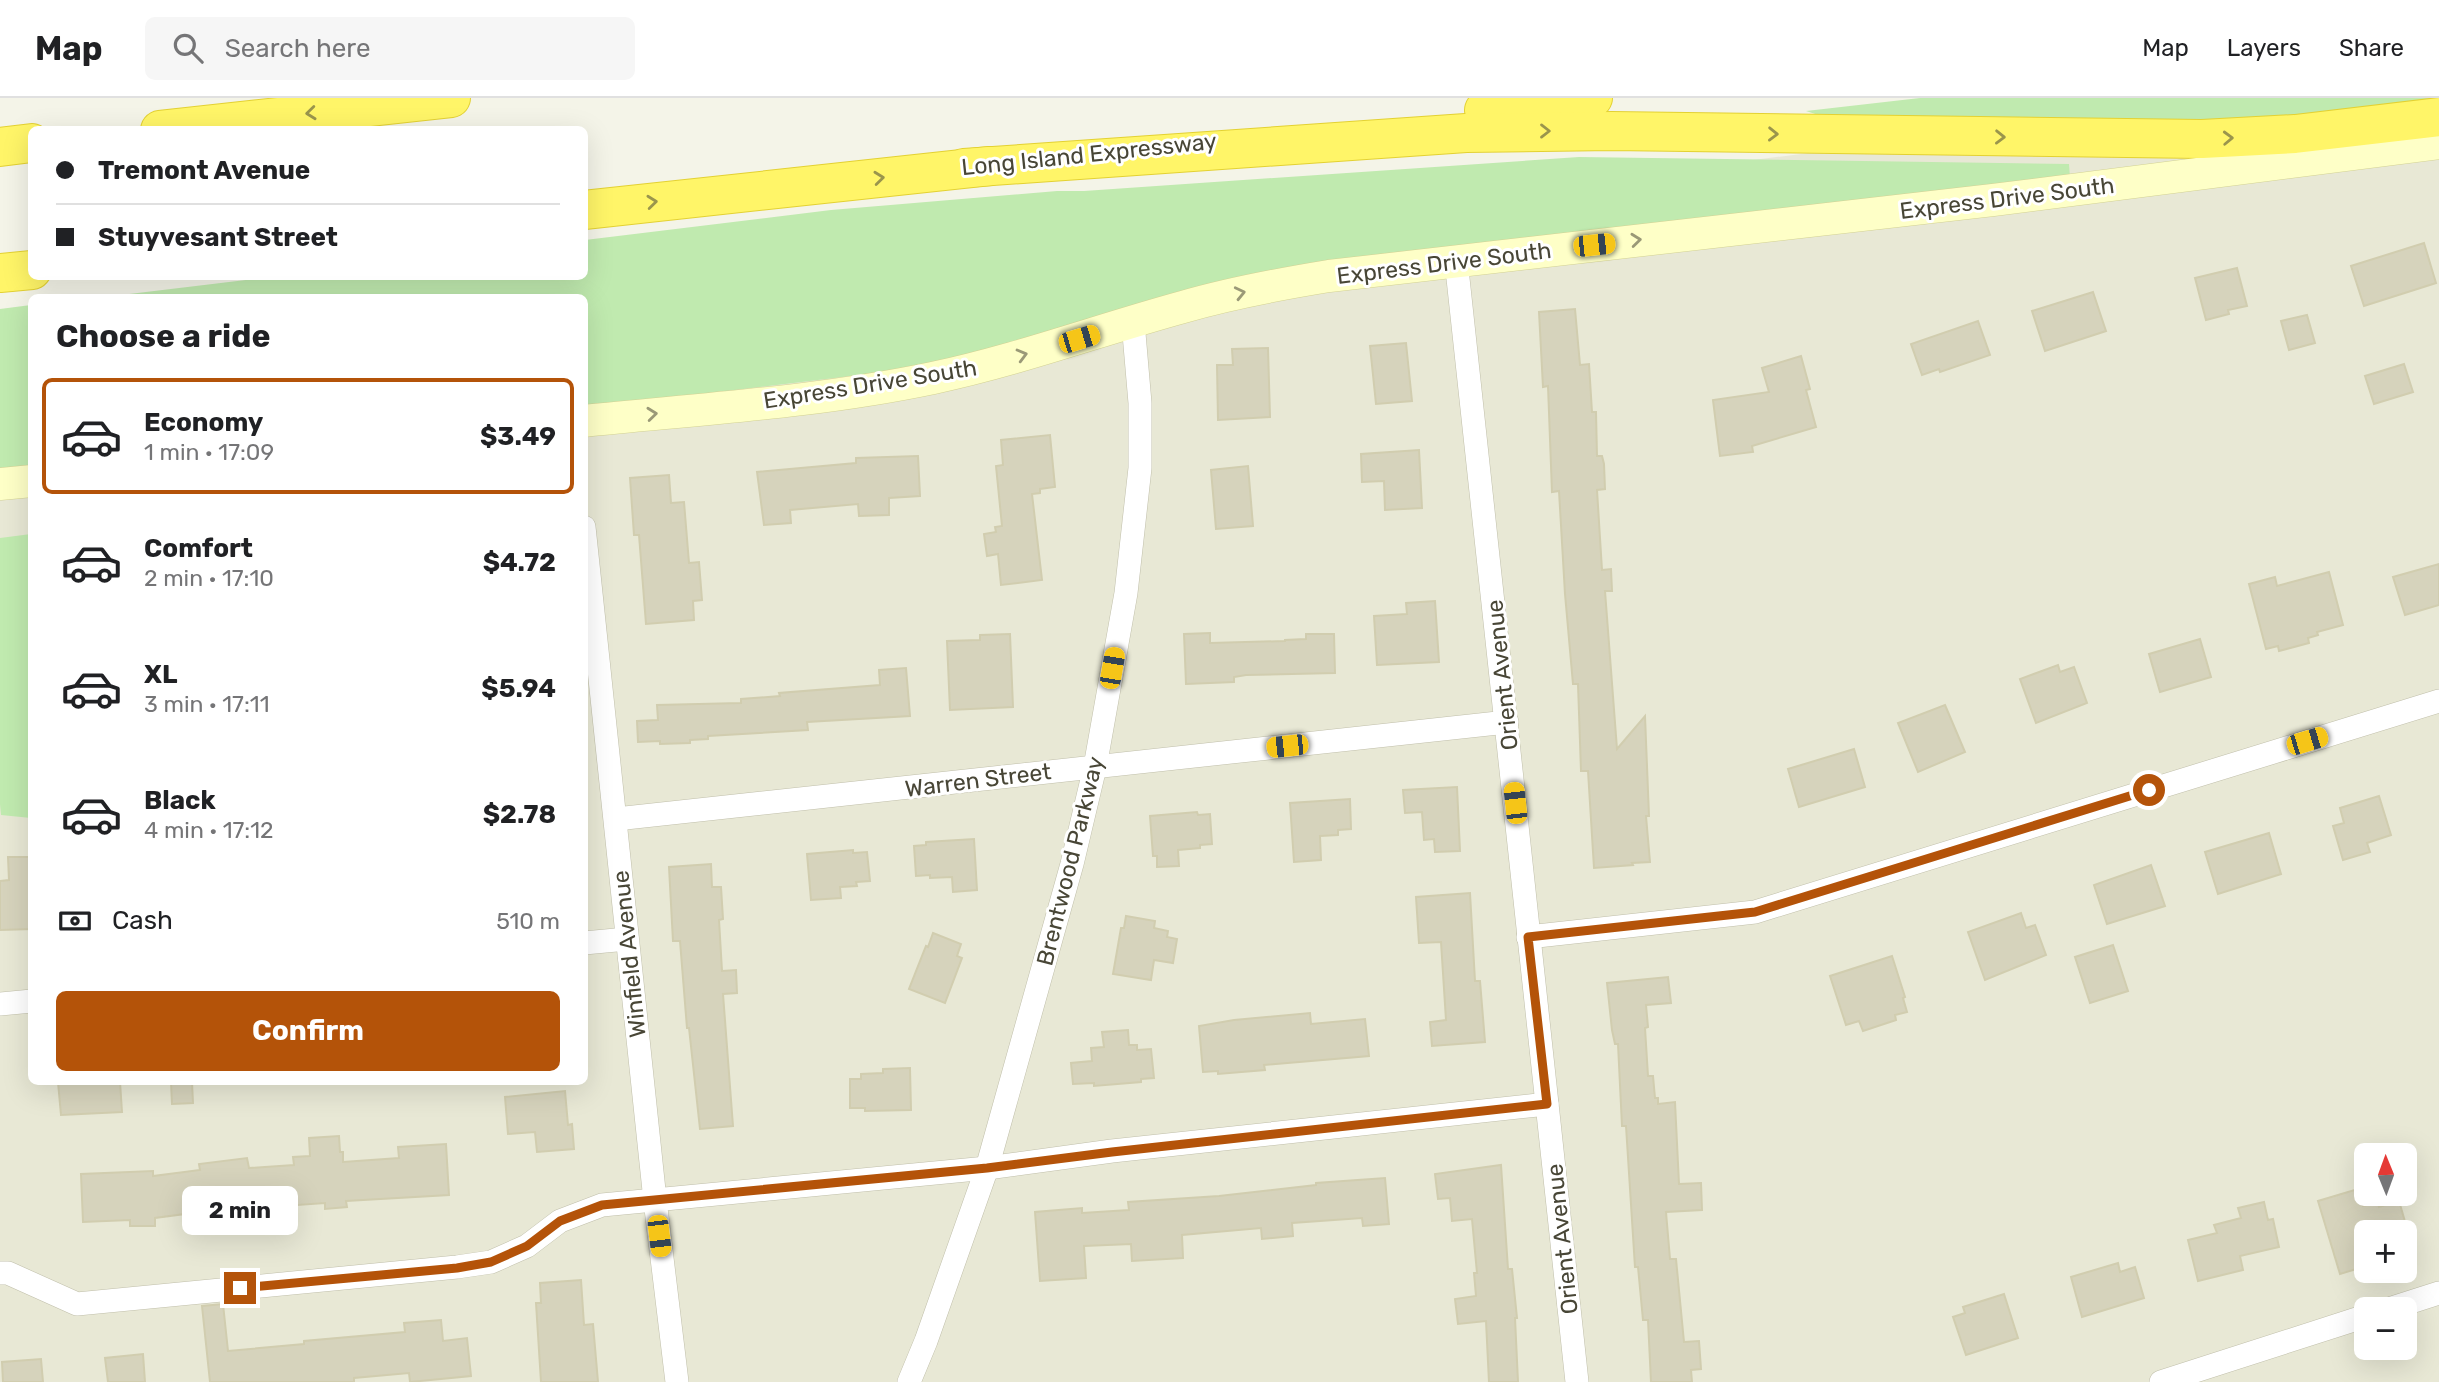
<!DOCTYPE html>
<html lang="en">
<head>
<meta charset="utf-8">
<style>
  :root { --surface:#fff; --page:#f6f6f6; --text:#202124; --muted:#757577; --line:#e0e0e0; --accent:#b45309 }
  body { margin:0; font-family:Rubik,sans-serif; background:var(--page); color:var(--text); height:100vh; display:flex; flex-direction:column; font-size:26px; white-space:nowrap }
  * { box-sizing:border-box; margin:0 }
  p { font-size:23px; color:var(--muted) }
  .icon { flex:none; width:38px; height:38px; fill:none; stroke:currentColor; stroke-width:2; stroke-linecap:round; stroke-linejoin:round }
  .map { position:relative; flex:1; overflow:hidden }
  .sheet { position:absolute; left:28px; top:196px; width:560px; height:791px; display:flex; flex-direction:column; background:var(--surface); border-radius:10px; box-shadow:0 7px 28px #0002 }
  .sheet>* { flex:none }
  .hud { position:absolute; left:28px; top:28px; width:560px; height:154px; border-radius:10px; box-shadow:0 7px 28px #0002; display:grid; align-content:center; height:154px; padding:0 28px; background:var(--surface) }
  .needle { width:46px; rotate:359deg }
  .buttons { position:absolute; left:2354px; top:1045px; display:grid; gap:14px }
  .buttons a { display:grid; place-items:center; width:63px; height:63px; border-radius:10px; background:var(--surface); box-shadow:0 7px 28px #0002; font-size:35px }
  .end { position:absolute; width:32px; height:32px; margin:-16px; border:9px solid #b45309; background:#fff; box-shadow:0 0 0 4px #fff }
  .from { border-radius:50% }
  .bubble { position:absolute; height:49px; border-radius:10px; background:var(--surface); box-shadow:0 7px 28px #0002; font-size:23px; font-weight:700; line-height:49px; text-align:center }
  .car { position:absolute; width:21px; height:42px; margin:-21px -10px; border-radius:9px; box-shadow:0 0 5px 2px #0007; background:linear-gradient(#f5c518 24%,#345 0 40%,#f5c518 0 76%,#345 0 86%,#f5c518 0) }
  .hud b { display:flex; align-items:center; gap:24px; height:66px; font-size:26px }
  .hud b+b { border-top:2px solid var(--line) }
  .hud i { width:18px; height:18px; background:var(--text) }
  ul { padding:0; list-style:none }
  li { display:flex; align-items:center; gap:21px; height:116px; margin:0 14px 10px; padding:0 14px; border:4px solid transparent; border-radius:10px }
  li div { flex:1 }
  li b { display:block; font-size:26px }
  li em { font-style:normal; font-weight:700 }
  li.selected { border-color:var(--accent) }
  li>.icon { width:63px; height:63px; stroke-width:1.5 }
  h2 { padding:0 28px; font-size:32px; line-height:84px }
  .pay { display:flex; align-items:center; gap:18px; height:77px; padding:0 28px; font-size:26px }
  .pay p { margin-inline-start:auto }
  .action { display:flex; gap:14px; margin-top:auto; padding:14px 28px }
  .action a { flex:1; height:80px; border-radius:10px; background:var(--accent); color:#fff; font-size:28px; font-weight:700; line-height:80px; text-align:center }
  header { display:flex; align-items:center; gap:42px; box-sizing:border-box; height:98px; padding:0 35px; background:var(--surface); border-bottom:2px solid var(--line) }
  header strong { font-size:33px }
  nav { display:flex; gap:38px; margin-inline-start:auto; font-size:24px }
  .search { width:490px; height:63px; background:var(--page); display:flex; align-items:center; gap:18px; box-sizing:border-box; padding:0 24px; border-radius:10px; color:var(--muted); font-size:26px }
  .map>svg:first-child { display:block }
</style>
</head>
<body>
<header>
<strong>Map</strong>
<div class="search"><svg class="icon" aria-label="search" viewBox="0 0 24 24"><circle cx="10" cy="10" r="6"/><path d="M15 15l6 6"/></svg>Search here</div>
<nav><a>Map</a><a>Layers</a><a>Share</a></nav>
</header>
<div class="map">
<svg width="2439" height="1284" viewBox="0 0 2439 1284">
  <rect width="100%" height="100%" fill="#f4f4e8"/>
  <path fill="#e8e8d5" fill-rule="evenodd" d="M2228,0h211v1284h-2439v-992l31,-4 1,696h552l1,-769zM2366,1057h38v39h-38zM2366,1134h38v38h-38zM2366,1211h38v39h-38z"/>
  <g fill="#c0eaaf">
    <path d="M1920,0h519v9l-149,17 -450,-2 -34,-11z"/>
    <path d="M1579,59l490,7 1,14 -771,90 -300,83 -115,21 -299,36 -1,-110h-488l182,-22h306l1,-36 246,-30 226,-19h27z"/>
    <path d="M31,207v161l-31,4v-161z"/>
    <path d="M31,436h1l-1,284 -30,-3 -1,-11v-266z"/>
  </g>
  <g fill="#d6d3bc" stroke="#d1cdaf" stroke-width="2">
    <path d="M2424,145l12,40 -72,23 -13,-40z"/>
    <path d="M2237,170l10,38 -19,4 1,4 -23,6 -11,-42z"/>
    <path d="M2093,194l13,39 -61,20 -13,-40z"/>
    <path d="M1575,211l5,56 9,-1 3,48h4l1,44h5l2,8 1,25 -8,1 5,80 9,-1 1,22h-7l12,158 28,-33 4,100h-3l4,46 -18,1 1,2 -39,3 -6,-97h-7l-3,-87h-5l-8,-90 -6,-103 -7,1 -4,-106 -5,1 -4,-75z"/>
    <path d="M2307,217l8,28 -26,7 -8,-29z"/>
    <path d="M1978,223l12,34 -50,17 -1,-3 -17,6 -11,-31z"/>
    <path d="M1406,245l6,58 -36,3 -6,-58z"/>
    <path d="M1268,250l2,69 -52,3 -1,-55h16l-1,-16z"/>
    <path d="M1801,258l9,33 -4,1 10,37 -64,19 1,6 -33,4 -7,-56 56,-8 -7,-24z"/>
    <path d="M2404,266l9,28 -39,12 -9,-28z"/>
    <path d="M1050,337l5,52 -15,2v4l-8,1 10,86 -41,5 -3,-31 -11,2 -3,-22 12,-2 -1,-5 7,-1 -6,-60 7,-1 -2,-25z"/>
    <path d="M1419,352l3,58 -37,2 -1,-29 -22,1 -1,-28z"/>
    <path d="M918,358l2,40 -31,2v17l-30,1 -1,-12 -68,6 1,13 -27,2 -7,-53 99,-9v-5z"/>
    <path d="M1248,368l5,60 -37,3 -5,-59z"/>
    <path d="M669,377l2,28 13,-1 5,61 10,-1 3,38 -9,1 1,19 -48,4 -7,-89h-5l-4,-57z"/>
    <path d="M2439,466v41l-34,10 -12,-38z"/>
    <path d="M2329,474l14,53 -26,7 1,3 -10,3 1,5 -30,8 -1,-5 -12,3 -17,-65 26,-7 2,9z"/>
    <path d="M1435,503l4,61 -62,3 -3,-49 33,-2 -1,-11z"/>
    <path d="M1210,535v10l75,-2v-1l21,-1v-5h28l1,39 -89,2 -12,2v5l-48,2 -2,-50z"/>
    <path d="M1010,536l3,73 -63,3 -3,-69 33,-1v-5z"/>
    <path d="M2200,541l11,38 -51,15 -11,-38z"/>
    <path d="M2058,567l2,7 14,-5 13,36 -51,20 -16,-44z"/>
    <path d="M906,570l4,48 -103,6 1,8 -100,6v3l-18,1v3l-30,1v-3l-22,1 -1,-21 21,-1 -1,-15 84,-2v-4l39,-3 -1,-3 101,-8 -1,-15z"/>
    <path d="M1945,607l20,47 -47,20 -20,-49z"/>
    <path d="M1854,651l11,38 -66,20 -11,-38z"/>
    <path d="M1457,689l3,64 -25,1 -1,-13 -10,1 -2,-28 -17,1 -2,-23z"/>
    <path d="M2379,698l12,39 -24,8 3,9 -27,8 -10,-34 11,-3 -4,-15z"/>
    <path d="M1350,701l1,30 -13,1v5l-18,1 1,24 -27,2 -4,-59z"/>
    <path d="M1197,714l1,3 12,-1 2,30 -12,1v3l-22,2 1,16 -22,1v-11h-4l-3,-40z"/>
    <path d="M2269,735l12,41 -63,20 -13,-42z"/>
    <path d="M974,741l3,51 -24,2 -1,-15 -22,1v-3l-14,1 -2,-30 12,-1v-3z"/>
    <path d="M853,752v3l14,-1 3,29 -14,1 1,4 -17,1 1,11 -30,2 -4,-46z"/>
    <path d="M8,759h24v72l-32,1v-49l9,-1z"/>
    <path d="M711,766l1,23h9l2,32 -4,1 3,51 14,-1 1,23 -14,1 10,132 -33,3 -11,-101h-2l-7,-87h-7l-4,-74z"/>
    <path d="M2151,767l14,41 -58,18 -13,-39z"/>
    <path d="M1470,795l5,88h5l5,61 -53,4 -2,-24 16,-2 -5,-78 -22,1 -3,-46z"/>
    <path d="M2021,815l5,15 9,-3 11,30 -61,25 -17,-48z"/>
    <path d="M1126,818l29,5 -1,7 14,3 -1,6 10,2 -4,24 -19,-3 -3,20 -38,-6 8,-46h3z"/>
    <path d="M933,835l28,11 -4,12 5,2 -17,45 -36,-14 17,-43 2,1z"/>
    <path d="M2113,847l15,46 -38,12 -15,-46z"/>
    <path d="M1892,858l13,41 -2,1 4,14 -12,3 1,5 -33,11 -4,-10 -13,4 -16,-49z"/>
    <path d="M1668,879l3,26 -25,2 2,22 -3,1 3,48h5l2,22h3v6l17,-2 4,82 22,-1 1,27 -36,2 4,47h6l8,83 15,-1 2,28 -10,1 1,12h-41l-3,-62h-5l-5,-53h-3l-9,-141h-4l-4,-82h-3l-3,-14 -5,-47z"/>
    <path d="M1310,915l1,11 54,-5 4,37 -105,9 1,5 -47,4v-3l-15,1 -4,-46 35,-6z"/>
    <path d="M1128,932l1,15h8v5l14,-1 3,29 -13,1v3l-47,4v-3l-21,1 -2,-21 21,-2 -1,-13 13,-1 -2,-15z"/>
    <path d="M910,970l1,42 -46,1v-3h-15v-29h11v-5l22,-1v-4z"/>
    <path d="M58,984h62l2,30 -61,3z"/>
    <path d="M171,984h21l1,21 -21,1z"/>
    <path d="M565,993l3,34 4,-1 2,25 -37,3 -2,-20 -27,2 -3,-37z"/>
    <path d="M339,1038l1,16h3v10l56,-4 -1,-11 48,-3 3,51 -103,6 1,6 -22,2v-6l-71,5v4l-23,3v-7l-76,10v8h-25v-6l-47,2 -2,-48 72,-3v5l47,-6 -1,-6 48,-6 2,10 45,-3 -1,-8 17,-1 -1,-18z"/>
    <path d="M1501,1067l7,104h4l5,49h-2l3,64h-29l-3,-61 -28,3 -3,-25 21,-3 -2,-23h3l-5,-54 -20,2 -2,-23 -12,1 -3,-25z"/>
    <path d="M1385,1080l4,46 -26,2 -1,-8 -70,5 1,13 -31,3 -1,-11 -79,7 1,23 -51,3 -1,-17 -47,2 2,32 -46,3 -5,-69 47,-4v5l47,-3 -1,-8 91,-6 97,-11v-2z"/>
    <path d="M2358,1091l5,17 15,-4 1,5 20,-6 9,31h-42v34l-26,8 -22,-73z"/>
    <path d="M2264,1104l4,18 5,-1 6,28 -39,9 3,14 -45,11 -10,-41 29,-7 -3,-8 27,-7 -3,-10z"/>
    <path d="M2118,1165l2,9 15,-5 9,31 -62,19 -11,-40z"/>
    <path d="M581,1182l3,45 9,-1 5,58h-57l-5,-79h5l-1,-20z"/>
    <path d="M2004,1196l14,44 -52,17 -13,-38 12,-4 -2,-6z"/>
    <path d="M223,1206l5,47 76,-7v-3l101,-9 -1,-9 37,-3 2,21 24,-3 4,38 -61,6 -1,-9 -55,5v4h-144l-8,-76z"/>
    <path d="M143,1256l2,28h-37l-3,-24z"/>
    <path d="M41,1261l2,23h-40l-1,-20z"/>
  </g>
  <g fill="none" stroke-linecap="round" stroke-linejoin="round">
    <defs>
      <g id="minor">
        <path d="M1456,162l121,1122"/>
        <path d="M584,429l71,673 22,182"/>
        <path d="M616,721l891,-97"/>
        <path d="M1528,839l227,-25 684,-211"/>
        <path d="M584,845l43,-4"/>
        <path d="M0,906l32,-3"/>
        <path d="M0,1175h8l69,31 380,-37 34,-5 36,-16 33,-25 42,-16 385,-37 125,-17 435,-47"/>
        <path d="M2389,1211l50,-16"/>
        <path d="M909,1284l17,-41 61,-173 85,-304 23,-97 31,-174 14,-125v-65l-7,-81"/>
        <path d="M2161,1284l205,-66"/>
      </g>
      <g id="secondary">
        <path d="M584,323c116,-12 235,-19 349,-43 85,-18 166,-48 250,-71 48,-14 97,-23 146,-31l664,-76 446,-57"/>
        <path d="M0,386l32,-3"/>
      </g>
      <g id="motorway">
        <path d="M1484,12l109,-12"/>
        <path d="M160,32l291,-32"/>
        <path d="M0,49l32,-4"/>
        <path d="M964,70l502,-35 146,-2 590,8 93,-5 144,-17"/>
        <path d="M584,112l406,-44"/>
        <path d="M0,175l32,-3"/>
      </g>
    </defs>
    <use href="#minor" stroke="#c0bfaa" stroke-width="24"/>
    <use href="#secondary" stroke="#d3d294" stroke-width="33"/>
    <use href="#motorway" stroke="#e3d133" stroke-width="40"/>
    <use href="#minor" stroke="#fff" stroke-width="23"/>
    <use href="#secondary" stroke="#feffc7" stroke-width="32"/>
    <use href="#motorway" stroke="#fff568" stroke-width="38"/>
  </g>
  <defs><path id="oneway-chevron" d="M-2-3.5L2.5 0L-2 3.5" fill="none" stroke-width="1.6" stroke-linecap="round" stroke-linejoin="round" transform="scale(1.75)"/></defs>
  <g stroke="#9a954c">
    <use href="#oneway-chevron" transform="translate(311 15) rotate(174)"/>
    <use href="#oneway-chevron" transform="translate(1545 33)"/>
    <use href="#oneway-chevron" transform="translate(1773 36) rotate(1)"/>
    <use href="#oneway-chevron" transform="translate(2000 39) rotate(1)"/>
    <use href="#oneway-chevron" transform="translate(2228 40) rotate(-2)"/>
    <use href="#oneway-chevron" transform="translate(879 80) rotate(-6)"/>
    <use href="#oneway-chevron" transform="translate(652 104) rotate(-6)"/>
  </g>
  <g stroke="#9a9977">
    <use href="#oneway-chevron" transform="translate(1636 142) rotate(-6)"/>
    <use href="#oneway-chevron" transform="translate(1240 195) rotate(-13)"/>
    <use href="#oneway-chevron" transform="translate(1022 257) rotate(-15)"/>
    <use href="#oneway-chevron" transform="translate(652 316) rotate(-6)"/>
  </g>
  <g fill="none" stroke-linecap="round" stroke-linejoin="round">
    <path stroke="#b45309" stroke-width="9" d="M240,1190l217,-20 34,-6 36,-16 33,-25 42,-16 385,-37 125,-16 435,-48 -19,-167 227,-25 394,-122"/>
  </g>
  <g text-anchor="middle" stroke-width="6" stroke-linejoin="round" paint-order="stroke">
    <g font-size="23" fill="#484636" stroke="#fff">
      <text transform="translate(1089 56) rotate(-6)" y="8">Long Island Expressway</text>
      <text transform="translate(2007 100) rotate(-7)" y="8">Express Drive South</text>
      <text transform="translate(1444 165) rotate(-7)" y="8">Express Drive South</text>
      <text transform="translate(870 286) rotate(-9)" y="8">Express Drive South</text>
      <text transform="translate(1502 577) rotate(-96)" y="8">Orient Avenue</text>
      <text transform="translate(978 682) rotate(-7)" y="8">Warren Street</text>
      <text transform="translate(1070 763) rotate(-76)" y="8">Brentwood Parkway</text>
      <text transform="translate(629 856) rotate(-96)" y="8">Winfield Avenue</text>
      <text transform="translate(1562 1141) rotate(-96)" y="8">Orient Avenue</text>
    </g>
  </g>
</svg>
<div class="buttons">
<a><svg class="needle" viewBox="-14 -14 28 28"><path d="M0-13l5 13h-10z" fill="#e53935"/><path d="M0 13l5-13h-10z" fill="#757577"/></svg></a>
<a>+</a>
<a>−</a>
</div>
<i class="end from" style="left:2149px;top:692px"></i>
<i class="end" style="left:240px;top:1190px"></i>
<div class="bubble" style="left:182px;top:1088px;width:116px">2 min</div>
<i class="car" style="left:1594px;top:147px;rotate:84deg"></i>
<i class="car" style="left:1079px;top:241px;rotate:73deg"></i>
<i class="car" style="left:1112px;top:570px;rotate:10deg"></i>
<i class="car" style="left:2307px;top:643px;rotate:73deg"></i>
<i class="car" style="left:1287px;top:648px;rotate:264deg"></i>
<i class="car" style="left:1515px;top:705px;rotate:354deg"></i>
<i class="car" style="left:659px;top:1138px;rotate:173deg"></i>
<div class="hud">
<b><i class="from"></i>Tremont Avenue</b>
<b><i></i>Stuyvesant Street</b>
</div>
<section class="sheet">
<h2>Choose a ride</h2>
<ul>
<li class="selected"><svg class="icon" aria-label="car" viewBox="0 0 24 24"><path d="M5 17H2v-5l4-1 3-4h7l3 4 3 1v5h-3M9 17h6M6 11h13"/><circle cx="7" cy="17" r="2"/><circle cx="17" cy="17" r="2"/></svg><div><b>Economy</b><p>1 min · 17:09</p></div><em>$3.49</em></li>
<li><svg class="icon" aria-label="car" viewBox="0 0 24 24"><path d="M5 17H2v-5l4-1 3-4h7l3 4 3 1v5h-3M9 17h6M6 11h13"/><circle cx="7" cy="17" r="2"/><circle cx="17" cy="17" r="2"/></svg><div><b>Comfort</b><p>2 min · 17:10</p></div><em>$4.72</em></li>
<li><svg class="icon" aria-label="car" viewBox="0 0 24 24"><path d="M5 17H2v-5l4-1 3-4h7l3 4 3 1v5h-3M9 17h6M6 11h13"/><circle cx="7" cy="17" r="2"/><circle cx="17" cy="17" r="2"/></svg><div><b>XL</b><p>3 min · 17:11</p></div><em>$5.94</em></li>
<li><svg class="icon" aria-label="car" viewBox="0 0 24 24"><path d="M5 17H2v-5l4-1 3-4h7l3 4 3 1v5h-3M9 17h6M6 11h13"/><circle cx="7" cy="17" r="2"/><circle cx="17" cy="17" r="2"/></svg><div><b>Black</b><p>4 min · 17:12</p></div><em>$2.78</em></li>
</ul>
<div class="pay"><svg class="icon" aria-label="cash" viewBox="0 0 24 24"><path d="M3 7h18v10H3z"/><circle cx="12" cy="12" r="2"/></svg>Cash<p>510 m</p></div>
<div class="action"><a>Confirm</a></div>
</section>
</div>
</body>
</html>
